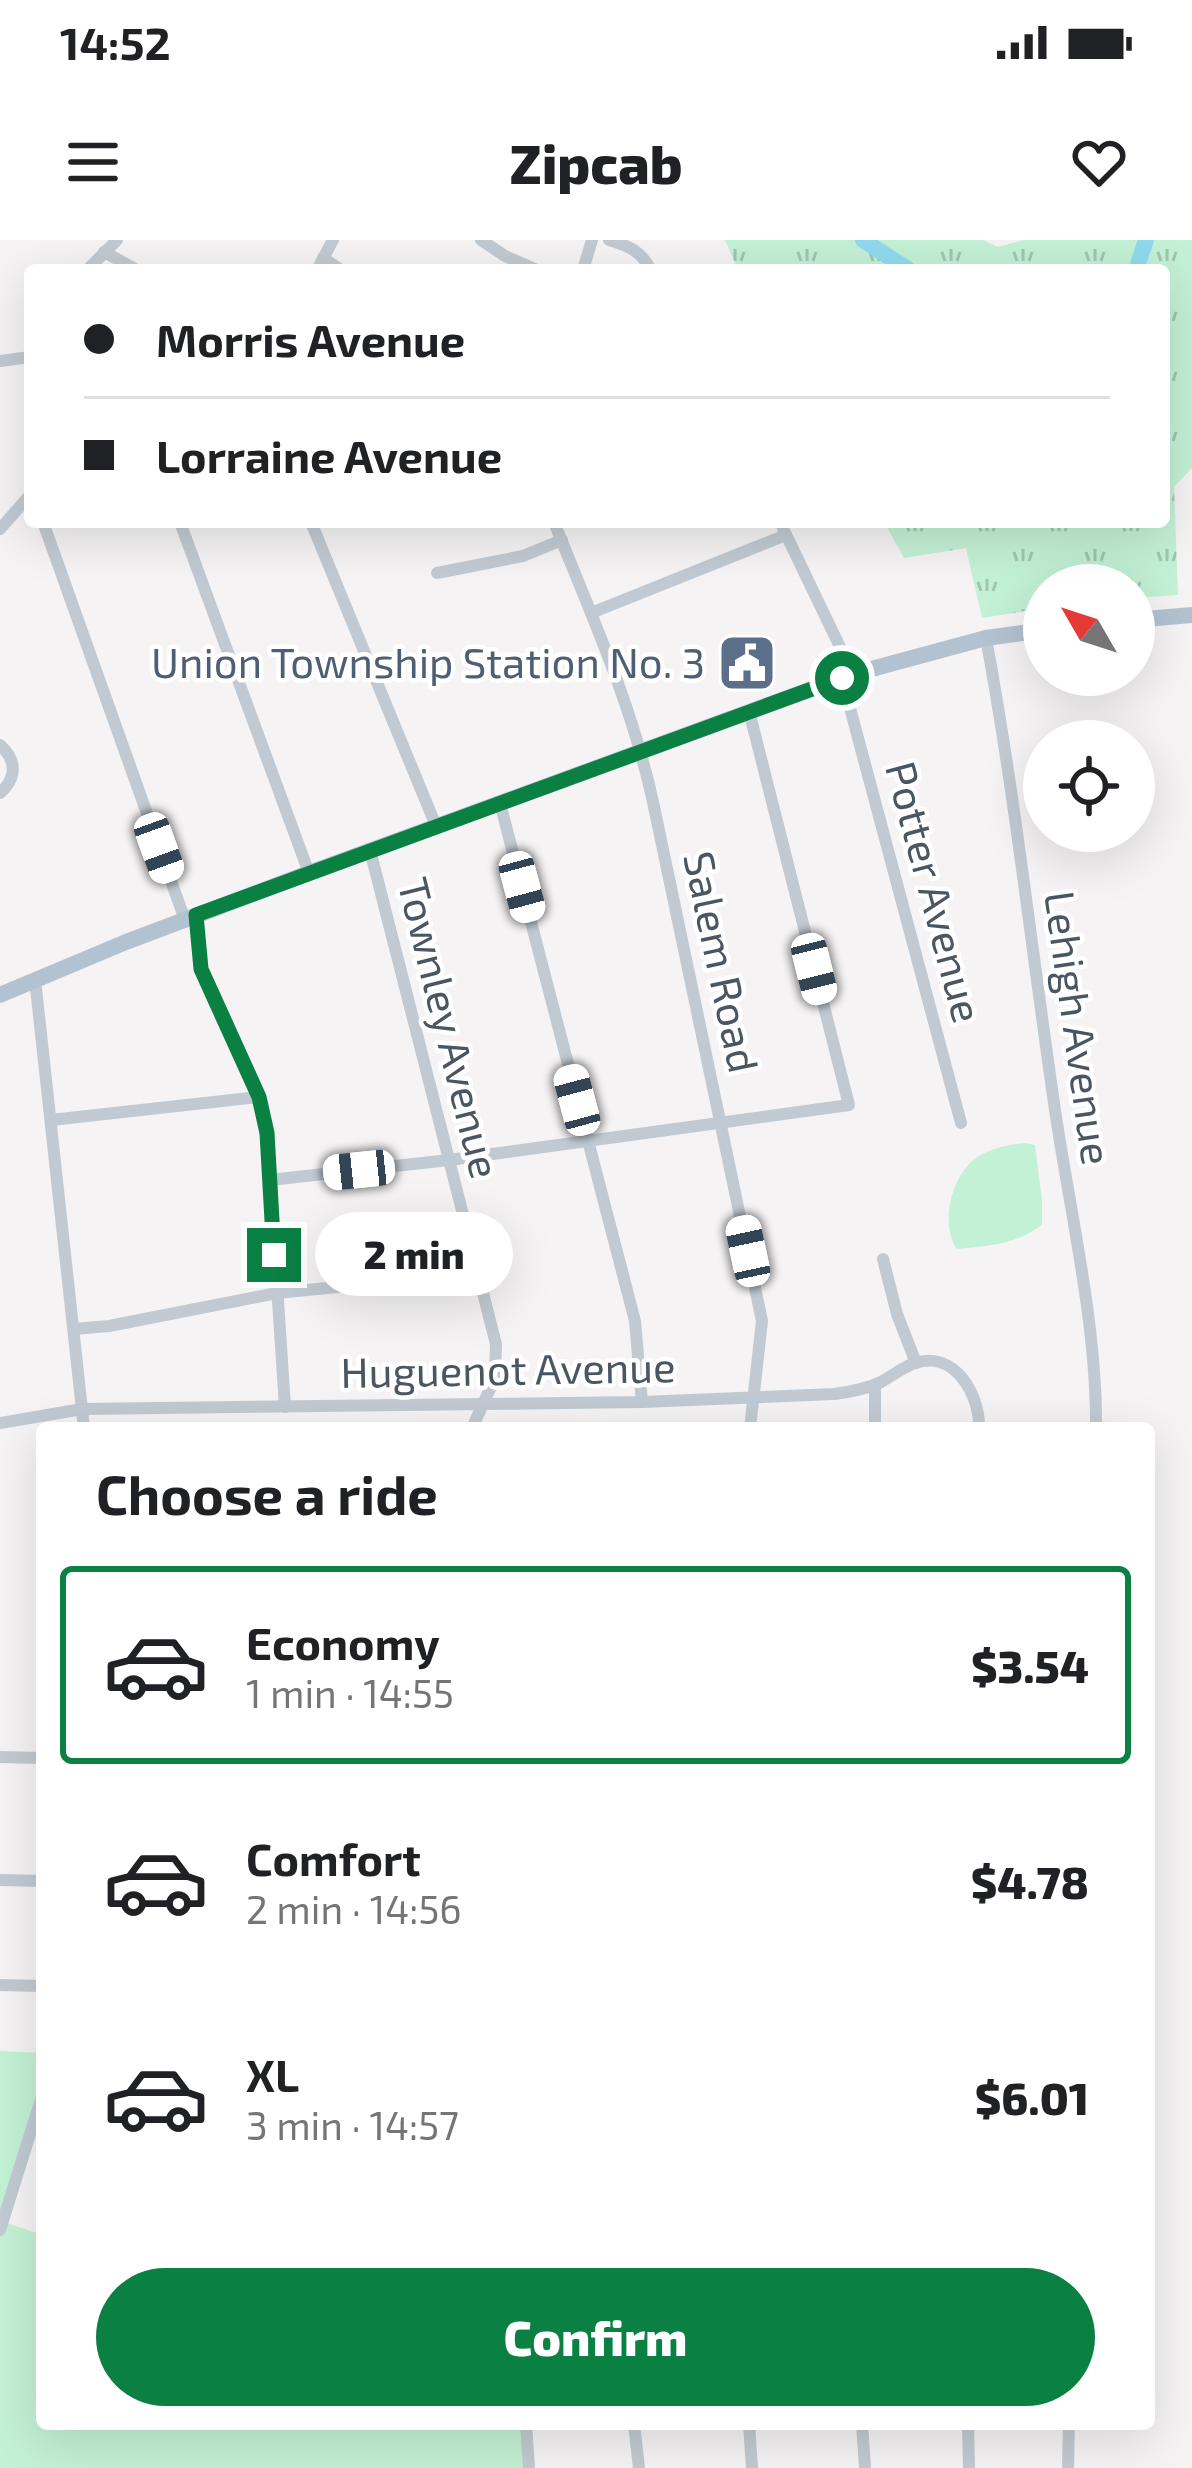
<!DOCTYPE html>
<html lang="en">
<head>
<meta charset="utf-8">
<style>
  :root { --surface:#fff; --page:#f6f6f6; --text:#202124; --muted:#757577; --line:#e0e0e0; --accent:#0b8043 }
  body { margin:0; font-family:"Exo 2",sans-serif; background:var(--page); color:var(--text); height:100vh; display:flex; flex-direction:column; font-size:45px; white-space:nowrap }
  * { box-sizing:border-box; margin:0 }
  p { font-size:39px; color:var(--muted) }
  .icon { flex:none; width:66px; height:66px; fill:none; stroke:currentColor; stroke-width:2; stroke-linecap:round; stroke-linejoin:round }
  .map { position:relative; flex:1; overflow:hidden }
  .details { position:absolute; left:36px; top:1182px; width:1119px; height:1008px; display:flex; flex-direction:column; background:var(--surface); border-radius:12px; box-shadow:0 12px 48px #0002 }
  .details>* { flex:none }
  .banner { position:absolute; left:24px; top:24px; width:1146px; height:264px; border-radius:12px; box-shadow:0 12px 48px #0002; display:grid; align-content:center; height:264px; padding:0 60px; background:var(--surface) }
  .needle { width:78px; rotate:309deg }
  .tools { position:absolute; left:1023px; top:324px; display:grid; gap:24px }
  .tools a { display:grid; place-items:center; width:132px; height:132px; border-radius:50%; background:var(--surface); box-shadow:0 12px 48px #0002; font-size:60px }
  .end { position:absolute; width:54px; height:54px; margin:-27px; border:15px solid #0b8043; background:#fff; box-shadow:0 0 0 6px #fff }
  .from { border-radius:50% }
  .bubble { position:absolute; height:84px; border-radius:42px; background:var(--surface); box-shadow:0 12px 48px #0002; font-size:39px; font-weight:800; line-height:84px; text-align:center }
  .car { position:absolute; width:36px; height:72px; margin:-36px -18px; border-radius:15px; box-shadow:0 0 9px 3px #0007; background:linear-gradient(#fff 24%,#345 0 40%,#fff 0 76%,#345 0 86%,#fff 0) }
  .banner b { display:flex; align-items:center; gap:42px; height:114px; font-size:45px }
  .banner b+b { border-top:3px solid var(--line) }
  .banner i { width:30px; height:30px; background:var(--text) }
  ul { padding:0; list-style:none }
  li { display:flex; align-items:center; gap:36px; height:198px; margin:0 24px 18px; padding:0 36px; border:6px solid transparent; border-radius:12px }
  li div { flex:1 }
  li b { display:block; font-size:45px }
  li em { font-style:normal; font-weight:800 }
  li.on { border-color:var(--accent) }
  li>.icon { width:108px; height:108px; stroke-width:1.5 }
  h2 { padding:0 60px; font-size:54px; line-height:144px }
  .action { display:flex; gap:24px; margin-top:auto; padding:24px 60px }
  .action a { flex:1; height:138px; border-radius:72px; background:var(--accent); color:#fff; font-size:48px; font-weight:800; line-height:138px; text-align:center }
  .status { display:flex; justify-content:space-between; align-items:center; height:84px; padding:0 60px; background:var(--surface); direction:ltr }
  .status svg { height:33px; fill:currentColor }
  header { display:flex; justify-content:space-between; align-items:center; height:156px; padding:0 60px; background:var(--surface); font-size:54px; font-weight:800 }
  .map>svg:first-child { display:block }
</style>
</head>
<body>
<div class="status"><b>14:52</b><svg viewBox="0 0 49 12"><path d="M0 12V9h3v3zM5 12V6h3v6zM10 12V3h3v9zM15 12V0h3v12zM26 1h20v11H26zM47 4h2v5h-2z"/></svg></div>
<header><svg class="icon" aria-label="menu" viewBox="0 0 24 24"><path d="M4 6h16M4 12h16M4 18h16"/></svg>Zipcab<svg class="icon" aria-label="heart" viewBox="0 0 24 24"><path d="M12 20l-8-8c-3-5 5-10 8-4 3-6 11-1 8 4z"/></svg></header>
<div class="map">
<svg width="1192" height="2228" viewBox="0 0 1192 2228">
  <defs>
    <pattern id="park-tufts" width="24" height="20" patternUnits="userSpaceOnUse" patternTransform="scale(3)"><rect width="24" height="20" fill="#c3f1d5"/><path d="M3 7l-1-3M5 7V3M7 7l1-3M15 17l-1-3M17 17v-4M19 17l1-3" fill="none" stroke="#a0c6b0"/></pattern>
  </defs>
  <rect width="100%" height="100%" fill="#f5f3f3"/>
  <g fill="#c3f1d5">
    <path d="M1025,903l10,2 7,55v25c-25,19 -54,21 -85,24 -18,-26 -5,-77 22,-93 13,-8 31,-12 46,-13z"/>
    <path d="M0,1811l42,2v42l-38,127 38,13v189h485l1,44h-528z"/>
  </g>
  <path fill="url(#park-tufts)" d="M725,0h258l15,7 26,-7h168v228l-18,19 4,108 -44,3v-13h-90v23l-62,10 -16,-70 -62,10 -20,-36h280v-252h-426z"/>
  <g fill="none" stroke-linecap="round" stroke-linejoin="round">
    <g stroke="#90daee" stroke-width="16">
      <path d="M863,0l46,30"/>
      <path d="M1136,30l10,-30"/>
    </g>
    <g stroke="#c1cad2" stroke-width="12">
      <path d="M481,0l24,16 32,14"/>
      <path d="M609,0c20,6 32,11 42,30"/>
      <path d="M104,12l33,18"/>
      <path d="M323,18l18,12"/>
      <path d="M87,30l30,-30"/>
      <path d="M317,30l16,-30"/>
      <path d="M583,30l9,-30"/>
      <path d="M0,121l30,-4"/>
      <path d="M43,282l142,398"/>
      <path d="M180,282l129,351"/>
      <path d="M311,282l125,304"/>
      <path d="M554,282c37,92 78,183 99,280l109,519 -12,107"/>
      <path d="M780,282l73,152"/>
      <path d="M0,289l30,-34"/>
      <path d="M437,333l86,-17 39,-16"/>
      <path d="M591,373l195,-78"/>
      <path d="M986,398c29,157 46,315 69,472 15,102 42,215 41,318"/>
      <path d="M842,438l119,445"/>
      <path d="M0,505c17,15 17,33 0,48"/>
      <path d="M500,563l135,518 7,81"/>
      <path d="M370,610l126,494 -1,34 -23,50"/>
      <path d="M196,675l5,54 58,128 8,36 18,274"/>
      <path d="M35,739l49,449"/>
      <path d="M51,880l208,-23"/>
      <path d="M270,940l179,-20 400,-55 -100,-394"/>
      <path d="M883,1019l14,55 19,49"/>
      <path d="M74,1089l35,-3 168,-33 110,-11"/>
      <path d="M875,1145v43"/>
      <path d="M0,1183l82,-14 560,-7 192,-8c16,-2 32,-5 47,-12 11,-6 22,-15 34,-19 40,-13 65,32 64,65"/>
      <path d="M0,1517l42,1"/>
      <path d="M0,1640l42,1"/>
      <path d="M0,1745l42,1"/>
      <path d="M0,1990l42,-134"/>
      <path d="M526,2184l3,44"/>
      <path d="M634,2184l5,44"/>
      <path d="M749,2184l3,44"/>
      <path d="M862,2184l3,44"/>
      <path d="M968,2184l1,44"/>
      <path d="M1068,2228l1,-44"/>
    </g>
    <g stroke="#b3c2d1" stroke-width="16">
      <path d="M1134,380l58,-5"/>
      <path d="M0,755l126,-53 183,-69 544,-199 133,-36 58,-8"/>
    </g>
  </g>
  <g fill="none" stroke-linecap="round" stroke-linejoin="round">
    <path stroke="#0b8043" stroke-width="15" d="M274,1015l-7,-122 -8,-36 -58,-128 -5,-54 646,-237"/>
  </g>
  <defs>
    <symbol id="civic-square" viewBox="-11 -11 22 22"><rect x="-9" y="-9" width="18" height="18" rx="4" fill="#5c6f8a" stroke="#fff"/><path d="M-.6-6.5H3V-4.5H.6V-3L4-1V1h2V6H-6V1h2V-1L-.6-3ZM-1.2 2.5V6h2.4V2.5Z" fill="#fff"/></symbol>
  </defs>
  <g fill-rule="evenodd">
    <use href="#civic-square" x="714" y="390" width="66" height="66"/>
  </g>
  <g text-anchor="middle" stroke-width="9" stroke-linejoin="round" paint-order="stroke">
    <g font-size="42" fill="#4e5e75" stroke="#fff" text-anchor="end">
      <text x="705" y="438">Union Township Station No. 3</text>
    </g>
    <g font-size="42" fill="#4a5661" stroke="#fff">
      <text transform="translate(934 652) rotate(75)" y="15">Potter Avenue</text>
      <text transform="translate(721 722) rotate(78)" y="15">Salem Road</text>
      <text transform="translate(449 788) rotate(76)" y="15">Townley Avenue</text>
      <text transform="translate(1078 788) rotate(82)" y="15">Lehigh Avenue</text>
      <text transform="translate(508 1130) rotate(-1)" y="15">Huguenot Avenue</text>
    </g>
  </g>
</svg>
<div class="tools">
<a><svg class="needle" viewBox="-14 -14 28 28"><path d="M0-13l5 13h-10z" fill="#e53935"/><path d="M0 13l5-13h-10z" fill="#757577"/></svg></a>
<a><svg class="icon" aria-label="locate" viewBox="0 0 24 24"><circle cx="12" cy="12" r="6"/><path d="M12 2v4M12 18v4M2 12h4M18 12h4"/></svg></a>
</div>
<i class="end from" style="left:842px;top:438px"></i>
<i class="end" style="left:274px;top:1015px"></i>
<div class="bubble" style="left:315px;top:972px;width:198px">2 min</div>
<i class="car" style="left:159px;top:608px;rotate:160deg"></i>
<i class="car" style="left:522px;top:647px;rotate:165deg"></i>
<i class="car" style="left:814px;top:729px;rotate:166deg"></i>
<i class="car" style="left:577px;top:860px;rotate:345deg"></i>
<i class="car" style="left:359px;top:930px;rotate:264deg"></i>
<i class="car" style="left:748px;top:1011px;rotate:348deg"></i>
<div class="banner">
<b><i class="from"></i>Morris Avenue</b>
<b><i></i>Lorraine Avenue</b>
</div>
<section class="details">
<h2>Choose a ride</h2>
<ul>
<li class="on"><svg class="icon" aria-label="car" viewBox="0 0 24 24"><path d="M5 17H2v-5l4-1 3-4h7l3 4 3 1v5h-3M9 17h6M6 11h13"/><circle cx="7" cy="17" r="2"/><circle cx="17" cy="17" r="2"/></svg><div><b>Economy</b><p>1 min · 14:55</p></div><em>$3.54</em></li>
<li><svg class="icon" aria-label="car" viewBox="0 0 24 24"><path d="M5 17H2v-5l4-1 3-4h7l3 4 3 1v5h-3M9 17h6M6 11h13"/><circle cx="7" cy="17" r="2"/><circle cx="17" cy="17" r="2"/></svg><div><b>Comfort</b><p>2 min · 14:56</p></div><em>$4.78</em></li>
<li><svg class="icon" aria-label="car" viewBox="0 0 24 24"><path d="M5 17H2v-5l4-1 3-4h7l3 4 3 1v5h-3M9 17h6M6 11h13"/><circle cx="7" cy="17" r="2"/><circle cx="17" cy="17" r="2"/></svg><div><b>XL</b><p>3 min · 14:57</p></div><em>$6.01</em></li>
</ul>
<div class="action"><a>Confirm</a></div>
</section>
</div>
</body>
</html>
